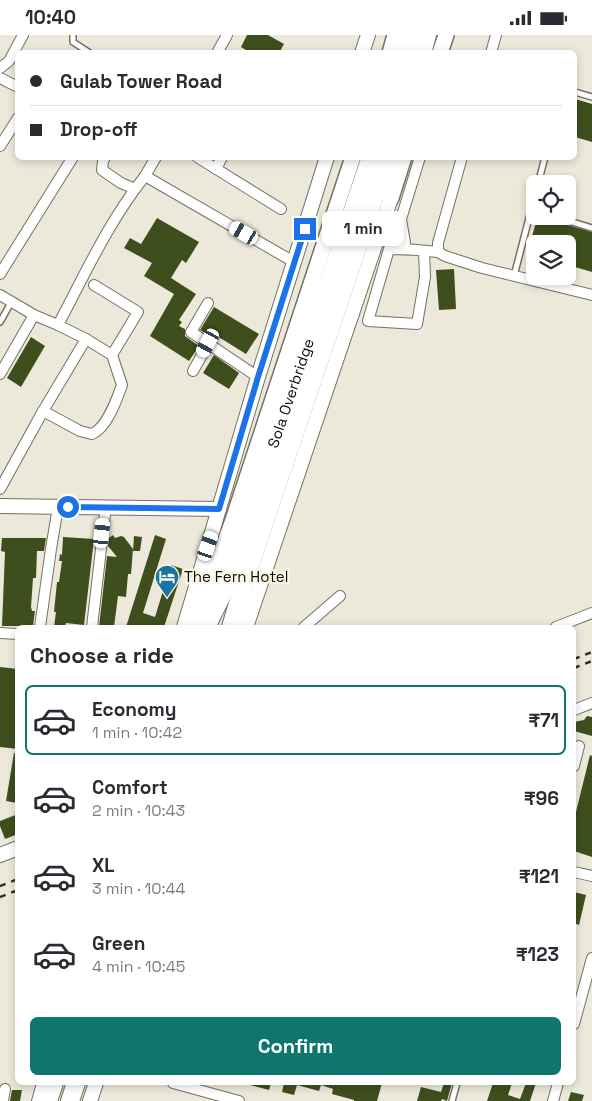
<!DOCTYPE html>
<html lang="en">
<head>
<meta charset="utf-8">
<style>
  :root { --surface:#fff; --page:#f7f7f7; --text:#2b2b33; --muted:#7c7c81; --line:#e1e1e2; --accent:#0f766e }
  body { margin:0; font-family:"Space Grotesk",sans-serif; background:var(--page); color:var(--text); height:100vh; display:flex; flex-direction:column; font-size:19px; white-space:nowrap }
  * { box-sizing:border-box; margin:0 }
  p { font-size:16px; color:var(--muted) }
  .icon { flex:none; width:28px; height:28px; fill:none; stroke:currentColor; stroke-width:2; stroke-linecap:round; stroke-linejoin:round }
  .map { position:relative; flex:1; overflow:hidden }
  .drawer { position:absolute; left:15px; top:590px; width:561px; height:460px; display:flex; flex-direction:column; background:var(--surface); border-radius:8px; box-shadow:0 2px 8px #0003 }
  .drawer>* { flex:none }
  .guide { position:absolute; left:15px; top:15px; width:562px; height:110px; border-radius:8px; box-shadow:0 2px 8px #0003; display:grid; align-content:center; height:110px; padding:0 15px; background:var(--surface) }
  .buttons { position:absolute; left:526px; top:140px; display:grid; gap:10px }
  .buttons a { display:grid; place-items:center; width:50px; height:50px; border-radius:8px; background:var(--surface); box-shadow:0 2px 8px #0003; font-size:25px }
  .end { position:absolute; width:22px; height:22px; margin:-11px; border:6px solid #1a73e8; background:#fff; box-shadow:0 0 0 2px #fff }
  .from { border-radius:50% }
  .bubble { position:absolute; height:35px; border-radius:8px; background:var(--surface); box-shadow:0 2px 8px #0003; font-size:16px; font-weight:700; line-height:35px; text-align:center }
  .car { position:absolute; width:15px; height:30px; margin:-15px -8px; border-radius:6px; box-shadow:0 0 4px 1px #0007; background:linear-gradient(#fff 24%,#345 0 40%,#fff 0 76%,#345 0 86%,#fff 0) }
  .guide b { display:flex; align-items:center; gap:18px; height:48px; font-size:19px }
  .guide b+b { border-top:1px solid var(--line) }
  .guide i { width:12px; height:12px; background:var(--text) }
  ul { padding:0; list-style:none }
  li { display:flex; align-items:center; gap:15px; height:70px; margin:0 10px 8px; padding:0 5px; border:2px solid transparent; border-radius:8px }
  li div { flex:1 }
  li b { display:block; font-size:19px }
  li em { font-style:normal; font-weight:700 }
  li.on { border-color:var(--accent) }
  li>.icon { width:45px; height:45px; stroke-width:1.5 }
  h2 { padding:0 15px; font-size:22px; line-height:60px }
  .primary-button { display:flex; gap:10px; margin-top:auto; padding:10px 15px }
  .primary-button a { flex:1; height:58px; border-radius:8px; background:var(--accent); color:#fff; font-size:20px; font-weight:700; line-height:58px; text-align:center }
  .status { display:flex; justify-content:space-between; align-items:center; height:35px; padding:0 25px; background:var(--surface); direction:ltr }
  .status svg { height:14px; fill:currentColor }
  .map>svg:first-child { display:block }
</style>
</head>
<body>
<div class="status"><b>10:40</b><svg viewBox="0 0 49 12"><path d="M0 12V9h3v3zM5 12V6h3v6zM10 12V3h3v9zM15 12V0h3v12zM26 1h20v11H26zM47 4h2v5h-2z"/></svg></div>
<div class="map">
<svg width="592" height="1066" viewBox="0 0 592 1066">
  <rect width="100%" height="100%" fill="#ece9da"/>
  <g fill="#3e4f1d">
    <path d="M247,0h21l16,9 -5,9h-28l-10,-6z"/>
    <path d="M575,64l17,5v38l-17,-5z"/>
    <path d="M538,181l54,16v40l-24,-7v-21h-33v11l-8,-2z"/>
    <path d="M157,183l42,24 -13,21 -4,-3 -11,18 25,16 -17,26 3,2 -3,4 6,3v7l14,10 -10,15 -39,-25 24,-42 -30,-18 8,-13 -28,-15 6,-10 11,6z"/>
    <path d="M454,234l2,40 -17,1 -3,-40z"/>
    <path d="M214,272l45,27 -13,20 -37,-23 -2,3 -7,-4z"/>
    <path d="M31,302l14,9 -24,41 -14,-9z"/>
    <path d="M214,320l25,18 -10,16 -26,-16z"/>
    <path d="M113,500l2,3 6,-2 3,1 9,12 -2,25h-3l-2,23 -8,-1 -4,31h-15l8,-71 10,1 -9,-11 1,-8z"/>
    <path d="M155,500l11,4 -23,74 12,4 16,-52 12,4 -19,58h-38z"/>
    <path d="M134,501l8,1 -2,14h-7z"/>
    <path d="M63,502l31,2 -10,86 -18,-2 -1,4h-11l2,-15h-2l3,-30h2l3,-21h-3l1,-7 2,1z"/>
    <path d="M2,503h44l-2,13h-7l-1,27h-3l-2,29 1,4h3l-2,15h-31l3,-74 -4,-1z"/>
    <path d="M0,632l18,2v80l-18,-2z"/>
    <path d="M587,681l5,1v19l-18,-5v-9l10,-2z"/>
    <path d="M14,718l4,1 -1,49 -11,-2z"/>
    <path d="M590,720l2,1v101l-18,-6v-31z"/>
    <path d="M18,779v20l-13,5 -5,-13v-5z"/>
    <path d="M574,857l12,3 -7,30 -5,-2z"/>
    <path d="M250,1048h21l-2,7 -19,-5z"/>
    <path d="M284,1048h98l-5,18h-23v-1l-22,-6 1,-5 -12,-4 -2,6 -22,-6 -3,10 -12,-3z"/>
    <path d="M444,1048h8l-5,18 -5,-2 -1,2h-24l4,-14 20,5z"/>
    <path d="M493,1048h19l-4,12 12,4 6,-16h10l-6,18h-43z"/>
    <path d="M12,1055h10l-2,11h-10z"/>
    <path d="M571,1057l13,3 -2,6h-14z"/>
  </g>
  <g fill="none" stroke-linecap="round" stroke-linejoin="round">
    <defs>
      <g id="lane">
        <path d="M73,0v7l17,11"/>
        <path d="M575,57l17,5"/>
        <path d="M538,149l7,-27"/>
        <path d="M553,181l39,12"/>
        <path d="M514,241l21,-81"/>
        <path d="M0,287l12,-21"/>
        <path d="M452,1066l5,-18"/>
      </g>
      <g id="street">
        <path d="M217,18l10,-18"/>
        <path d="M491,18l5,-18"/>
        <path d="M0,33l9,-7 14,-26"/>
        <path d="M0,43l18,9"/>
        <path d="M0,111l18,-28"/>
        <path d="M105,122l-2,4 -1,9 19,13 14,6"/>
        <path d="M197,122l84,52"/>
        <path d="M462,122l-24,86v9l7,4 37,12 110,27"/>
        <path d="M216,134l6,-12"/>
        <path d="M145,141l11,-19"/>
        <path d="M406,214l-5,-30 19,-62"/>
        <path d="M424,216l1,26 -8,47 -49,-3 21,-72c17,0 33,1 49,3"/>
        <path d="M0,239l73,-117"/>
        <path d="M94,250l44,27 -26,43"/>
        <path d="M0,260l34,20 -34,59"/>
        <path d="M208,268l-17,29 67,45"/>
        <path d="M34,280l24,10c27,-51 51,-104 87,-149l149,86"/>
        <path d="M193,336l15,-27"/>
        <path d="M43,376l37,20 12,3c15,-6 25,-35 30,-49l-10,-30 -26,-16 -28,-14"/>
        <path d="M0,454l43,-78 43,-72"/>
        <path d="M40,592l11,-78 6,-36"/>
        <path d="M92,592l13,-113"/>
        <path d="M304,592l36,-31"/>
        <path d="M556,592l36,-14"/>
        <path d="M0,598l18,1"/>
        <path d="M574,675l18,-7"/>
        <path d="M574,731l5,-20"/>
        <path d="M574,837l18,4"/>
        <path d="M574,989l18,-66"/>
        <path d="M173,1048l66,18"/>
        <path d="M3,1066l2,-12"/>
        <path d="M37,1066l5,-18"/>
        <path d="M553,1066l5,-18"/>
      </g>
      <g id="secondary">
        <path d="M362,18l6,-18"/>
        <path d="M0,471l219,3"/>
        <path d="M184,592l74,-250 69,-220"/>
        <path d="M246,592l145,-429"/>
        <path d="M0,820l18,-7"/>
        <path d="M90,1066l6,-18"/>
      </g>
      <g id="primary">
        <path d="M390,18l5,-18"/>
        <path d="M440,18l6,-18"/>
        <path d="M391,163l13,-41"/>
        <path d="M199,592v-12l34,-95 120,-363"/>
      </g>
      <g id="highway">
        <path d="M404,18l6,-18"/>
        <path d="M422,18l5,-18"/>
        <path id="s1" d="M206,592l18,-36 147,-434"/>
        <path d="M231,592l15,-50 142,-420"/>
        <path d="M48,1066l6,-18"/>
        <path d="M70,1066l6,-18"/>
      </g>
    </defs>
    <use href="#lane" stroke="#747164" stroke-width="8"/>
    <use href="#street" stroke="#747164" stroke-width="12"/>
    <use href="#secondary" stroke="#747164" stroke-width="16"/>
    <use href="#primary" stroke="#747164" stroke-width="18"/>
    <use href="#highway" stroke="#747164" stroke-width="20"/>
    <use href="#lane" stroke="#fff" stroke-width="5"/>
    <use href="#street" stroke="#fff" stroke-width="10"/>
    <use href="#secondary" stroke="#fff" stroke-width="14"/>
    <use href="#primary" stroke="#fff" stroke-width="15"/>
    <use href="#highway" stroke="#fff" stroke-width="18"/>
    <g stroke="#312f29" stroke-width="2.5" stroke-dasharray="6 6" stroke-linecap="butt">
      <path d="M574,624l18,-7"/>
      <path d="M574,633l18,-7"/>
      <path d="M0,851l18,-7"/>
      <path d="M0,862l18,-7"/>
    </g>
  </g>
  <g fill="none" stroke-linecap="round" stroke-linejoin="round">
    <path stroke="#1a73e8" stroke-width="6" d="M68,472l151,2 39,-132 47,-148"/>
  </g>
  <defs>
    <symbol id="hotel-pin" viewBox="-11 -11 22 30"><path d="M0 17L-7.5 6A9.5 9.5 0 1 1 7.5 6Z" fill="#1974a2" stroke="#f9f6e7"/><path d="M-6-4.5h1.5V1H6V5H4.5V3h-9V5H-6ZM-4 0a1.8 1.8 0 1 1 3.6 0ZM.5 0V-2.5h3Q6-2.5 6 0Z" fill="#fff"/></symbol>
  </defs>
  <g fill-rule="evenodd">
    <use href="#hotel-pin" x="153" y="528" width="28" height="38"/>
  </g>
  <g text-anchor="middle" stroke-width="5" stroke-linejoin="round" paint-order="stroke">
    <g font-size="15" fill="#0d0b07" stroke="#f9f6e7">
      <text dy="5" stroke="none"><textPath href="#s1" startOffset="249">Sola Overbridge</textPath></text>
    </g>
    <g font-size="15" fill="#0d0b07" stroke="#f9f6e7" text-anchor="start">
      <text x="184" y="547">The Fern Hotel</text>
    </g>
  </g>
</svg>
<div class="buttons">
<a><svg class="icon" aria-label="locate" viewBox="0 0 24 24"><circle cx="12" cy="12" r="6"/><path d="M12 2v4M12 18v4M2 12h4M18 12h4"/></svg></a>
<a><svg class="icon" aria-label="layers" viewBox="0 0 24 24"><path d="M12 4l9 5-9 5-9-5zM3 14l9 5 9-5"/></svg></a>
</div>
<i class="end from" style="left:68px;top:472px"></i>
<i class="end" style="left:305px;top:194px"></i>
<div class="bubble" style="left:322px;top:176px;width:82px">1 min</div>
<i class="car" style="left:244px;top:198px;rotate:300deg"></i>
<i class="car" style="left:208px;top:308px;rotate:209deg"></i>
<i class="car" style="left:102px;top:498px;rotate:6deg"></i>
<i class="car" style="left:208px;top:511px;rotate:19deg"></i>
<div class="guide">
<b><i class="from"></i>Gulab Tower Road</b>
<b><i></i>Drop-off</b>
</div>
<section class="drawer">
<h2>Choose a ride</h2>
<ul>
<li class="on"><svg class="icon" aria-label="car" viewBox="0 0 24 24"><path d="M5 17H2v-5l4-1 3-4h7l3 4 3 1v5h-3M9 17h6M6 11h13"/><circle cx="7" cy="17" r="2"/><circle cx="17" cy="17" r="2"/></svg><div><b>Economy</b><p>1 min · 10:42</p></div><em>₹71</em></li>
<li><svg class="icon" aria-label="car" viewBox="0 0 24 24"><path d="M5 17H2v-5l4-1 3-4h7l3 4 3 1v5h-3M9 17h6M6 11h13"/><circle cx="7" cy="17" r="2"/><circle cx="17" cy="17" r="2"/></svg><div><b>Comfort</b><p>2 min · 10:43</p></div><em>₹96</em></li>
<li><svg class="icon" aria-label="car" viewBox="0 0 24 24"><path d="M5 17H2v-5l4-1 3-4h7l3 4 3 1v5h-3M9 17h6M6 11h13"/><circle cx="7" cy="17" r="2"/><circle cx="17" cy="17" r="2"/></svg><div><b>XL</b><p>3 min · 10:44</p></div><em>₹121</em></li>
<li><svg class="icon" aria-label="car" viewBox="0 0 24 24"><path d="M5 17H2v-5l4-1 3-4h7l3 4 3 1v5h-3M9 17h6M6 11h13"/><circle cx="7" cy="17" r="2"/><circle cx="17" cy="17" r="2"/></svg><div><b>Green</b><p>4 min · 10:45</p></div><em>₹123</em></li>
</ul>
<div class="primary-button"><a>Confirm</a></div>
</section>
</div>
</body>
</html>
